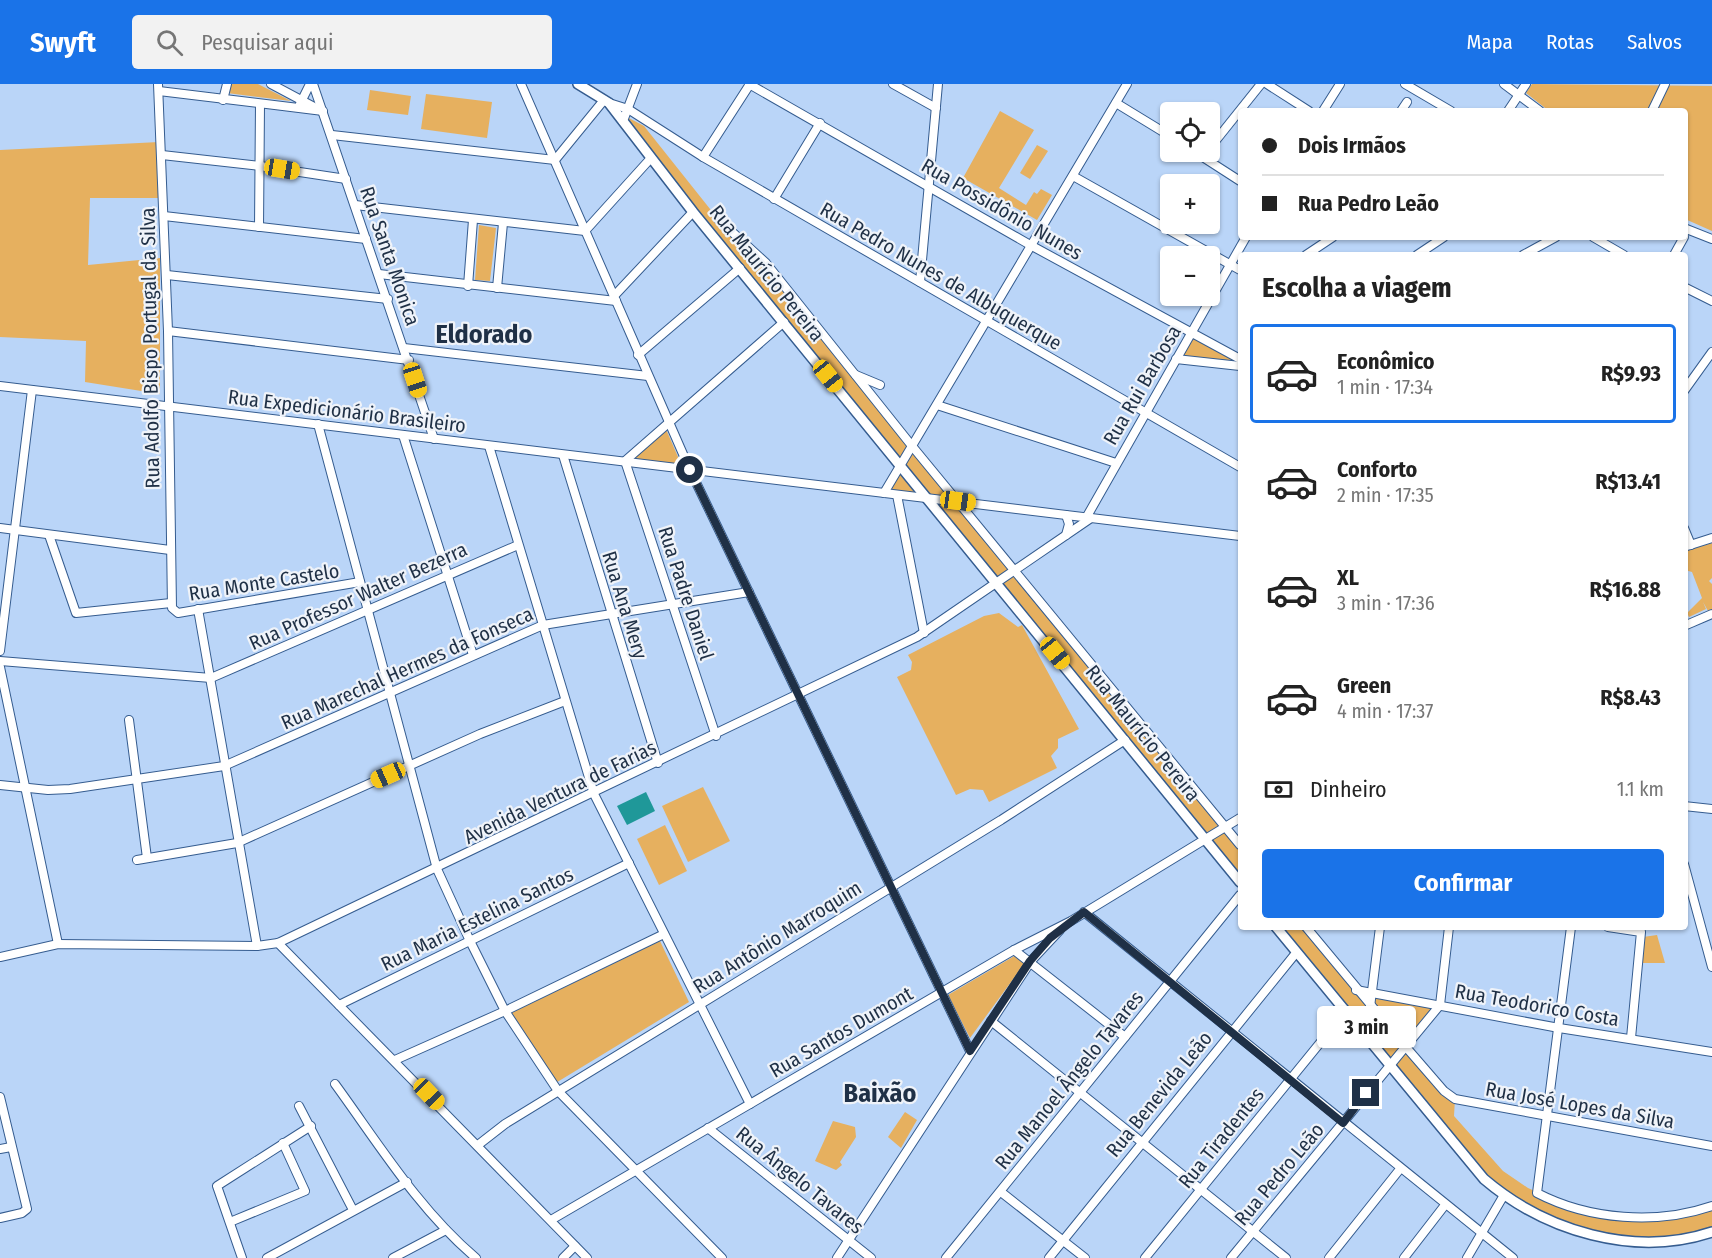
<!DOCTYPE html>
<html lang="pt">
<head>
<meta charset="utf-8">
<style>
  :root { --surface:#fff; --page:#f2f2f2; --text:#222; --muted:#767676; --line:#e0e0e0; --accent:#1a73e8 }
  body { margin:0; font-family:"Fira Sans Condensed",sans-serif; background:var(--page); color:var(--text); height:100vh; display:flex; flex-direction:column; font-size:22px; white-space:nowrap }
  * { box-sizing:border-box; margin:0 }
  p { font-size:20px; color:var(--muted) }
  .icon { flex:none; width:33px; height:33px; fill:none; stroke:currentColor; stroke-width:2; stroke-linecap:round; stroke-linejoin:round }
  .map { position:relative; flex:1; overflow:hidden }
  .side { position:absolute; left:1238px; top:168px; width:450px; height:678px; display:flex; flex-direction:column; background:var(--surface); border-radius:6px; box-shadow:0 2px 4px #0004 }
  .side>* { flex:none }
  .banner { position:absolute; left:1238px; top:24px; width:450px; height:132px; border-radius:6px; box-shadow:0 2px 4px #0004; display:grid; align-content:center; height:132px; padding:0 24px; background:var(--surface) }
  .buttons { position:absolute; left:1160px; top:18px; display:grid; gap:12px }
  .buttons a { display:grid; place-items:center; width:60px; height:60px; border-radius:6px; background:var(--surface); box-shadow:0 2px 4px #0004; font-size:30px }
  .end { position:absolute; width:27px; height:27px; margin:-14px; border:8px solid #1f3046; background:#fff; box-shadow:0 0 0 3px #fff }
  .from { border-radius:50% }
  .bubble { position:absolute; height:42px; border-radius:6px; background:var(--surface); box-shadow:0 2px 4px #0004; font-size:20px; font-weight:700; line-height:42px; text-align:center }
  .car { position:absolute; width:18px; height:36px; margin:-18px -9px; border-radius:8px; box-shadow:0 0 4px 2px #0007; background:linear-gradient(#f5c518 24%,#345 0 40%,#f5c518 0 76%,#345 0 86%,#f5c518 0) }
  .banner b { display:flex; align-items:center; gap:21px; height:57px; font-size:22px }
  .banner b+b { border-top:2px solid var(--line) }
  .banner i { width:15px; height:15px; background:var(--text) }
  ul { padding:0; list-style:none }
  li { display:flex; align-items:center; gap:18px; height:99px; margin:0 12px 9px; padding:0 12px; border:3px solid transparent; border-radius:6px }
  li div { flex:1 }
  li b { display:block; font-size:22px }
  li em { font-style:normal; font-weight:700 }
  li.selected { border-color:var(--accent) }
  li>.icon { width:54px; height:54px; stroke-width:1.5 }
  h2 { padding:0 24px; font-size:27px; line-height:72px }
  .pay { display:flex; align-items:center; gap:15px; height:66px; padding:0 24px; font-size:22px }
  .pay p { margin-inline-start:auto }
  .action { display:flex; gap:12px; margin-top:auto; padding:12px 24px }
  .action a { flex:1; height:69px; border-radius:6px; background:var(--accent); color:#fff; font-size:24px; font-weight:700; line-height:69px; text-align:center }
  header { display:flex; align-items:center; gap:36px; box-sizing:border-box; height:84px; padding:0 30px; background:var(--accent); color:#fff }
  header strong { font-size:28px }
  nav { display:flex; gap:33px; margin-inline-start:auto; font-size:21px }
  .search { width:420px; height:54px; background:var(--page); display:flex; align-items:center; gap:15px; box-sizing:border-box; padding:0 21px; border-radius:6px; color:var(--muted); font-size:22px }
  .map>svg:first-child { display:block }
</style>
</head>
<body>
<header>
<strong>Swyft</strong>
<div class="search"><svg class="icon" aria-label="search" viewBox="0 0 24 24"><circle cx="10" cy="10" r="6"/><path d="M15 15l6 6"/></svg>Pesquisar aqui</div>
<nav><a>Mapa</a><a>Rotas</a><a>Salvos</a></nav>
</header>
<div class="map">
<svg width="1712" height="1174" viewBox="0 0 1712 1174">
  <rect width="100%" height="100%" fill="#bad5f8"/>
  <g fill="#e6b05f">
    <path d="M230,0h28l33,17 -64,-8z"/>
    <path d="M1532,0l180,2v145l-27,-12 -1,-108h-135l-23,-18z"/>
    <path d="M370,6l41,6 -3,19 -41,-5z"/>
    <path d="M426,10l66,8 -5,36 -66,-9z"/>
    <path d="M1000,27l34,19 -35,58 27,17 8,-13 3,2 4,-5 11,6 -15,25 -74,-42z"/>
    <path d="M625,32l19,10 74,93 48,44 474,582v37l-311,-383 -45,-6 17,-28 -250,-307z"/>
    <path d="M159,58l2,56h-71l-2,67 72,-7v136l-75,-12 1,-41 -86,-4v-187z"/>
    <path d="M1037,61l11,6 -18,28 -10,-6z"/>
    <path d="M479,141l17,3 -6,53 -15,-1z"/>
    <path d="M1191,249l49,26v7l-64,-7z"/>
    <path d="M665,343l17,39 -51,-6z"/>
    <path d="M1712,459v35l-3,3 3,3v25l-4,2 -5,-9 3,7 -17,8 -2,-4 15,-15 -10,-26 -7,-2v-19z"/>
    <path d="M999,529l19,14 4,-2 57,104 -21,10v9l-7,8 6,12 -68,34 -6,-12 -13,-1 -14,6 -59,-118 14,-7 1,-8 -4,-7 76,-39z"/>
    <path d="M703,703l27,54 -42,21 -26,-56z"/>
    <path d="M665,741l22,46 -28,14 -22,-46z"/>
    <path d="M1276,843h30l50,63 84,15 -35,42 50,52 -1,17 49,55 25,17 40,18 66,11 78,-11v26l-72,10 -67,-11 -69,-36z"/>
    <path d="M1657,851l8,28h-23l1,-26z"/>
    <path d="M660,857l29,61 -135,82 -43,-71z"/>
    <path d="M1016,871l9,8 -55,75 -22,-43z"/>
    <path d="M905,1028l12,8 -16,28 -13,-11z"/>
    <path d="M833,1037l22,6 1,10 -16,25 2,3 -6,5 -21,-9z"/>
  </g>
  <path fill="#1f9899" d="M646,708l9,19 -28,14 -10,-19z"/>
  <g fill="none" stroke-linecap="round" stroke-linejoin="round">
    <defs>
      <g id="minor">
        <path d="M158,0l10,247 4,277 6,5 182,-31"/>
        <path d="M271,0l45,24"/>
        <path d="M313,0l121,355"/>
        <path d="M521,0l169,386 280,581"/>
        <path d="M749,0l283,162 208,113"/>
        <path d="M893,0l43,24"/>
        <path d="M1267,0l42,27"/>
        <path d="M1405,0l46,27"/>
        <path d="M1504,0l36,27"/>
        <path d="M159,7l164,20"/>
        <path d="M223,16l4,-16"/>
        <path d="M609,19l19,6 75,48 537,310"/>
        <path d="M1116,19l54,33"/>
        <path d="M300,20l10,-20"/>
        <path d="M1323,27l17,-27"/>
        <path d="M1401,27l6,-9"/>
        <path d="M1508,27l18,-27"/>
        <path d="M1652,27l13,-27"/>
        <path d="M623,37l14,-37"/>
        <path d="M332,51l223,25"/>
        <path d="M1209,65l52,-65"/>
        <path d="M1195,68l45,29"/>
        <path d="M162,71l98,11 86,13"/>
        <path d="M703,73l47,-73"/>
        <path d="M555,76l49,-60"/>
        <path d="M1073,92l167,94"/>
        <path d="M774,115l46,-76"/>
        <path d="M355,121l230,26 66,-73"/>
        <path d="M164,132l202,23"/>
        <path d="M718,135l48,44 146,183 328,399"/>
        <path d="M259,143l1,-123"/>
        <path d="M1684,144l28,11"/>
        <path d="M1593,153l31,18"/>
        <path d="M1306,171l27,-18"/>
        <path d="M1417,171l27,-18"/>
        <path d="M1523,171l33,-18"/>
        <path d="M1674,171l10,-18"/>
        <path d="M379,190l237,27"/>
        <path d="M167,191l221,24"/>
        <path d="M920,198l18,-198"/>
        <path d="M468,202l5,-66"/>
        <path d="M1684,203l28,14"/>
        <path d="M497,204l6,-65"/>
        <path d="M614,212l79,-84"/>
        <path d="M168,247l241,29"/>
        <path d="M404,264l244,28"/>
        <path d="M638,271l102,-87"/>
        <path d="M1176,275l64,7"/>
        <path d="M856,291l24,10"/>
        <path d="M0,302l1240,150"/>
        <path d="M1684,307l28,-39"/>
        <path d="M937,321l179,58"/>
        <path d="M318,340l119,445 33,72 35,70 53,80 164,167"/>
        <path d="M403,351l70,220"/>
        <path d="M489,362l105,348 156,310"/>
        <path d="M563,371l95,308"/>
        <path d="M884,409l243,-409"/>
        <path d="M897,411l27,138"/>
        <path d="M1086,434l160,-281"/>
        <path d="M0,444l170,22"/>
        <path d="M1684,444l7,17"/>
        <path d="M49,451l27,78 95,-10"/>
        <path d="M1066,451l3,-11 -3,-9"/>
        <path d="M1684,463l28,-9"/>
        <path d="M198,525l59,337"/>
        <path d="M1684,542l28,-12"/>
        <path d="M0,567l32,-261"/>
        <path d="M0,577l211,17 307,-133"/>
        <path d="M0,583l58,277"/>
        <path d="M129,636l18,138"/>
        <path d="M716,652l-91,-275 159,-139"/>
        <path d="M0,701l48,5 22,-1 154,-23 319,-141 206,-33"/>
        <path d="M1684,722l28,3"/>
        <path d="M137,776l100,-17 243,-109 85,-33"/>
        <path d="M1684,780l28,103"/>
        <path d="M1084,828l429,346"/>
        <path d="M1306,843l99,119 39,45 11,8 257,47"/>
        <path d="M1571,843l-34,266c52,27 120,32 175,13"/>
        <path d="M1608,843l33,5 -10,106"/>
        <path d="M278,859l309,315"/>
        <path d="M1014,866l111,87"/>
        <path d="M0,873l58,-13 199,2 21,-3 639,-306 174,-119"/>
        <path d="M1356,906l203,38 153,24"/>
        <path d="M339,921l290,-142"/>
        <path d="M1370,923l10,-80"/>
        <path d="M991,937l295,237"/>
        <path d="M395,976l110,-49 159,-77"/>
        <path d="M335,1000c43,59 84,126 141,174"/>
        <path d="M0,1013l27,112 -5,4 -22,5"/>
        <path d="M299,1022l54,104"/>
        <path d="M708,1044l163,130"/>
        <path d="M478,1061l27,-21 496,-304 124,-80"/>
        <path d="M0,1065l11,-2"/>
        <path d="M1001,1108l84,66"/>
        <path d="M551,1136l463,-270 57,-29 169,-103"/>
        <path d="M230,1138l75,-31 -22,-48"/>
        <path d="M242,1174l-25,-72 94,-60"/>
        <path d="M267,1174l140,-76"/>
        <path d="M393,1174l53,-28"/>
        <path d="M563,1174l12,-12"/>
        <path d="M837,1174l194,-297 29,-31"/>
        <path d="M946,1174l294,-363"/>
        <path d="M1049,1174l247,-305"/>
        <path d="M1145,1174l201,-247"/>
        <path d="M1231,1174l209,-253 9,-78"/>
        <path d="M1329,1174l71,-89"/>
        <path d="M1404,1174l41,-53"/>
        <path d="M1467,1174l37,-63"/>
      </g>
      <g id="major">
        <path d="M578,0l31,19 84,109 547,670"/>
        <path d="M1276,843l208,252c61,52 150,79 228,53"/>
      </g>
    </defs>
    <use href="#minor" stroke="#355c8f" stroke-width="10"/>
    <use href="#major" stroke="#355c8f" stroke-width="12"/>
    <use href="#minor" stroke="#fff" stroke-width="8"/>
    <use href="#major" stroke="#fff" stroke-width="9"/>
  </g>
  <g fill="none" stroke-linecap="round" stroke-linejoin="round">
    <path stroke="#1f3046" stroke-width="8" d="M690,386l280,581 60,-90 20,-23 34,-26 259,211 23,-30"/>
  </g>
  <g text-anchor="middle" stroke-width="4.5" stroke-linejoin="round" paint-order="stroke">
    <g font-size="20" fill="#1f3046" stroke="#eff3f9">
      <text transform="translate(1002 125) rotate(30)" y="7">Rua Possidônio Nunes</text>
      <text transform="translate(390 172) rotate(71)" y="7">Rua Santa Monica</text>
      <text transform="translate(767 189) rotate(51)" y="7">Rua Maurício Pereira</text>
      <text transform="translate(941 192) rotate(30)" y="7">Rua Pedro Nunes de Albuquerque</text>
      <text transform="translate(150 264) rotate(-91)" y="7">Rua Adolfo Bispo Portugal da Silva</text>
      <text transform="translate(1142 301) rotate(-60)" y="7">Rua Rui Barbosa</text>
      <text transform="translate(347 327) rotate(7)" y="7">Rua Expedicionário Brasileiro</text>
      <text transform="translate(264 498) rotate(-9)" y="7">Rua Monte Castelo</text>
      <text transform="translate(686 509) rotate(72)" y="7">Rua Padre Daniel</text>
      <text transform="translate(358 512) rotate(-24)" y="7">Rua Professor Walter Bezerra</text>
      <text transform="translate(625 521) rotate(73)" y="7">Rua Ana Mery</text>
      <text transform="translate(407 584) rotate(-24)" y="7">Rua Marechal Hermes da Fonseca</text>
      <text transform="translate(1143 649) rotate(51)" y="7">Rua Maurício Pereira</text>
      <text transform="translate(560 708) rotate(-26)" y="7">Avenida Ventura de Farias</text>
      <text transform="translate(477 835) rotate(-26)" y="7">Rua Maria Estelina Santos</text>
      <text transform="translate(777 853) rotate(-32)" y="7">Rua Antônio Marroquim</text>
      <text transform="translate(1537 921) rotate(10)" y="7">Rua Teodorico Costa</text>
      <text transform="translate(841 948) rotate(-30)" y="7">Rua Santos Dumont</text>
      <text transform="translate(1069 996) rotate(-51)" y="7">Rua Manoel Ângelo Tavares</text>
      <text transform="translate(1159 1010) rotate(-51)" y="7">Rua Benevida Leão</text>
      <text transform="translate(1580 1021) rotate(10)" y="7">Rua José Lopes da Silva</text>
      <text transform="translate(1221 1054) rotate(-51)" y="7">Rua Tiradentes</text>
      <text transform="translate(1279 1090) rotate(-50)" y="7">Rua Pedro Leão</text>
      <text transform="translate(800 1096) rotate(39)" y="7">Rua Ângelo Tavares</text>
    </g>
    <g font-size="26" font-weight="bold" fill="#1f3046" stroke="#eff3f9">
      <text x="484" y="259">Eldorado</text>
      <text x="880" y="1018">Baixão</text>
    </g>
  </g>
</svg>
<div class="buttons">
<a><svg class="icon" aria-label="locate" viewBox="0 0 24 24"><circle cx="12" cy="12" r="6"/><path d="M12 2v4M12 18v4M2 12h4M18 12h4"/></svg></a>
<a>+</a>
<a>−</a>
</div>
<i class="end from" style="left:690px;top:386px"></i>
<i class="end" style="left:1366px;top:1009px"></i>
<div class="bubble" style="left:1317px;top:922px;width:99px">3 min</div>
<i class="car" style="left:282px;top:85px;rotate:99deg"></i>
<i class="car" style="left:828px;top:292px;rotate:141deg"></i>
<i class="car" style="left:415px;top:296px;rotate:162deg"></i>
<i class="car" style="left:958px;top:417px;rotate:98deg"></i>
<i class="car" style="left:1055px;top:569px;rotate:141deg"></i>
<i class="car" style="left:388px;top:691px;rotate:246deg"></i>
<i class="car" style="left:429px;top:1010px;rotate:136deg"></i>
<div class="banner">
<b><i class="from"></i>Dois Irmãos</b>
<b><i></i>Rua Pedro Leão</b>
</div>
<section class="side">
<h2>Escolha a viagem</h2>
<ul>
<li class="selected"><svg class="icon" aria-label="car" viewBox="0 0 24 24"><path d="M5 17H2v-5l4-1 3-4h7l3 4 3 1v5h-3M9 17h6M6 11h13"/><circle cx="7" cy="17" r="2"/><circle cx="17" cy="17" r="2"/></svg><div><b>Econômico</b><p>1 min · 17:34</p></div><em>R$9.93</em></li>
<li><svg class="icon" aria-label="car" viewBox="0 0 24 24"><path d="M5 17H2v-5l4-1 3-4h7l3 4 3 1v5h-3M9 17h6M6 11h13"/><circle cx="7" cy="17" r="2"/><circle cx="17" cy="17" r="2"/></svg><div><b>Conforto</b><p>2 min · 17:35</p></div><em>R$13.41</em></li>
<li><svg class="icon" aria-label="car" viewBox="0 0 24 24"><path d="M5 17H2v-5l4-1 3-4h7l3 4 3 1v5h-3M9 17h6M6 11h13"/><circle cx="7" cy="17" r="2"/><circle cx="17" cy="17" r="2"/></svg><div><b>XL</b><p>3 min · 17:36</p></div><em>R$16.88</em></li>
<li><svg class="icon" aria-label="car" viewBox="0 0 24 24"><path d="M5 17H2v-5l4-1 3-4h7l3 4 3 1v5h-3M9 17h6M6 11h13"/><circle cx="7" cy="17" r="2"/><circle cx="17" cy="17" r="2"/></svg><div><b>Green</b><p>4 min · 17:37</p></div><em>R$8.43</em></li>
</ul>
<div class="pay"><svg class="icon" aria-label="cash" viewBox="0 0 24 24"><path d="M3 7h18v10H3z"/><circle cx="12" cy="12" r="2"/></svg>Dinheiro<p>1.1 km</p></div>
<div class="action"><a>Confirmar</a></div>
</section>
</div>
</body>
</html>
